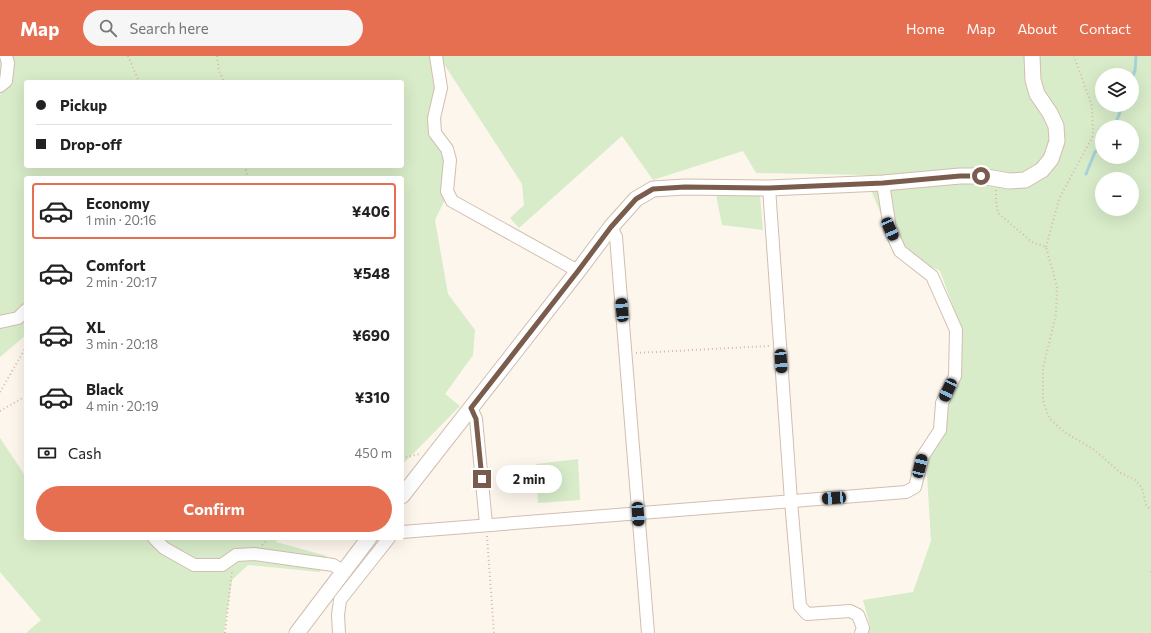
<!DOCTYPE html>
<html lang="en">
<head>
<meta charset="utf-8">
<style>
  :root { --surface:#fff; --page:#f6f6f6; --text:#222; --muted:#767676; --line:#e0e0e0; --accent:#e76f51 }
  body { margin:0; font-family:Commissioner,sans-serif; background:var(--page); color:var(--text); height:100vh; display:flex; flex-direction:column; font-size:15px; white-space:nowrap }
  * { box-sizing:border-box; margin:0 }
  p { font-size:13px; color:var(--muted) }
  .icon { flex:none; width:22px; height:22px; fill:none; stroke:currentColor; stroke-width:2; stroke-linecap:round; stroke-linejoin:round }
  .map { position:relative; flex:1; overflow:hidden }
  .details { position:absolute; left:24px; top:120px; width:380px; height:364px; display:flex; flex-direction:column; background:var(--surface); border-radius:4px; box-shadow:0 4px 16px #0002 }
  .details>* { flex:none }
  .banner { position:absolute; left:24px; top:24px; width:380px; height:88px; border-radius:4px; box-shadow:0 4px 16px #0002; display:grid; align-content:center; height:88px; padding:0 12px; background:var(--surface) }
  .buttons { position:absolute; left:1095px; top:12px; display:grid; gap:8px }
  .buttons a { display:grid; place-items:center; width:44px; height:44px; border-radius:50%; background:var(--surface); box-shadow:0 4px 16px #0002; font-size:20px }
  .end { position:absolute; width:18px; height:18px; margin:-9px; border:5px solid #7a5c4d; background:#fff; box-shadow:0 0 0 2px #fff }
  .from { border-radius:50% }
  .bubble { position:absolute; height:28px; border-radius:14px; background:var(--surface); box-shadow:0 4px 16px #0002; font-size:13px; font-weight:700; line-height:28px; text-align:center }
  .car { position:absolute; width:12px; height:24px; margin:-12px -6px; border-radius:5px; box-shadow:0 0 3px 1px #0007; background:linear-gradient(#222 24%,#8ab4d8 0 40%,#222 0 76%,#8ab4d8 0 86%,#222 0) }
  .banner b { display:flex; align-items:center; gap:14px; height:38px; font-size:15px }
  .banner b+b { border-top:1px solid var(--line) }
  .banner i { width:10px; height:10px; background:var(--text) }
  ul { padding:7px 0 0; list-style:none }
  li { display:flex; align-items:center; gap:12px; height:56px; margin:0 8px 6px; padding:0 4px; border:2px solid transparent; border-radius:4px }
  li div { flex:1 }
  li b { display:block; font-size:15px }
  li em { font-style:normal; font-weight:700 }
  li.on { border-color:var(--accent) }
  li>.icon { width:36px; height:36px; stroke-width:1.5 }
  .pay { display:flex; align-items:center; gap:10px; height:44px; padding:0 12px; font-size:15px }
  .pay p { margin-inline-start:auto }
  .primary-button { display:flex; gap:8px; margin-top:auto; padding:8px 12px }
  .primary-button a { flex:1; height:46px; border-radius:24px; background:var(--accent); color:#fff; font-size:16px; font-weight:700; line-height:46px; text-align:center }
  header { display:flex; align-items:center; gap:24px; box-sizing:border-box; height:56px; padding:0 20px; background:var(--accent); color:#fff }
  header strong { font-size:19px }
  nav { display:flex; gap:22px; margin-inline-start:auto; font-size:14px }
  .search { width:280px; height:36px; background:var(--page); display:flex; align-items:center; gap:10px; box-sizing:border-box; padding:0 14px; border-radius:22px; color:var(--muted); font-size:15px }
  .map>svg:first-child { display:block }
</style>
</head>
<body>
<header>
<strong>Map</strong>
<div class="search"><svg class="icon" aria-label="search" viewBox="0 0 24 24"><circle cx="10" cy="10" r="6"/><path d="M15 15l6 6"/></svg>Search here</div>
<nav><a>Home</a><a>Map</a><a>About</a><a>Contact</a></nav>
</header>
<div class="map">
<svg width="1151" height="577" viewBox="0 0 1151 577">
  <rect width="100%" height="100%" fill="#fdf6ec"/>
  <g fill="#d8ecc9" fill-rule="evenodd">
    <path d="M0,0h1151v577h-284l3,-7 -7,-26 50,-8 18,-51 -5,-83 19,-28 4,-31 12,-22v-49l-21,-57 -45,-22 -30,-74 -109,-2 -13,-22 -90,29 -31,-44 -103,92 -9,-10 14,-13 -2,-21 -80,-123 -6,63 16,21 -1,42 -16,33 13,74 27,36 -2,25 -28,39 15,12 -58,59v-287h-376v157l-26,22zM1102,19h30v30h-30zM26,26h376v84h-376zM1102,71h30v30h-30zM1102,123h30v30h-30z"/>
    <path d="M716,139h44l3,35 -41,-5z"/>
    <path d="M0,382l26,39v61h252l-2,4 51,14 -7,16 -72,-7 -16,15 -8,53h-198l15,-13 -41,-48z"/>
    <path d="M578,403l2,41 -42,3 -2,-39z"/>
  </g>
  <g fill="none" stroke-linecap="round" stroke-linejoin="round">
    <g stroke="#a5d3da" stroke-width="3">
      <path d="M1132,23l3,-9 1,-14"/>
      <path d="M1114,71l9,-22"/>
      <path d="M1086,118l9,-22 7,-5"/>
    </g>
    <defs>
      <g id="minor">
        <path d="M436,0l5,32 -7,30 1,15 12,16 3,11 -3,31 5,10 126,70"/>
        <path d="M0,30l6,-5 2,-18 -2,-7"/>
        <path d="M769,132l22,313 9,105 7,8 43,-3 8,4 5,13 -2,5"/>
        <path d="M611,171l5,10 32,396"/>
        <path d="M0,266l18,-4 8,-8"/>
        <path d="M471,352l5,11 10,105"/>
        <path d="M402,476l504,-40 9,-5 8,-31 17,-26 2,-27 13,-27 1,-46 -24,-54 -32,-25 -10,-22 -7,-46"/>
        <path d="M154,482l10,10 30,17h28l14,-10 18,-1 79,11 10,6"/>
        <path d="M339,577l-1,-18 2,-15 49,-62"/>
      </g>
      <g id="tertiary">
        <path d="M402,440l176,-225 33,-44 25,-28 17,-10 32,-2 84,1 114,-5 77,-7h21l28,5 16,-1 17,-10 9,-11 6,-18 -1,-15 -6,-13 -13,-19 -4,-14 -1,-24"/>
        <path d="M297,577l72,-95"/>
      </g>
    </defs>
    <use href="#minor" stroke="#d1beb0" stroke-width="14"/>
    <use href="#tertiary" stroke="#d1beb0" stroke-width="17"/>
    <g stroke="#d9b8a5" stroke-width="2" stroke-dasharray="1 3" stroke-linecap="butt">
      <path d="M128,0l11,26"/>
      <path d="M217,0l2,15 5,11"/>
      <path d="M244,110l5,12"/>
      <path d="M996,134v11l2,12 34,29 14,5 11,40 -1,27 -13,54v32l6,18 15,14 29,17 28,24 14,7 7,8 4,17 5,5"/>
      <path d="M1046,191l13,-48 34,-63 -1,-30 -18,-50"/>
      <path d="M636,297l133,-7"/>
      <path d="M0,336l26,-45"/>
      <path d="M0,355l26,-15"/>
      <path d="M402,402l18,-4"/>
      <path d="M487,480l7,97"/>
      <path d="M262,489l7,-7"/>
      <path d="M1151,515v4"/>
      <path d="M225,577l7,-62"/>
    </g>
    <use href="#minor" stroke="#fff" stroke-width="12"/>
    <use href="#tertiary" stroke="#fff" stroke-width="15"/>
  </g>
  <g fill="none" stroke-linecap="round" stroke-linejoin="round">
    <path stroke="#7a5c4d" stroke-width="5" d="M482,423l-6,-60 -5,-11 107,-137 33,-44 25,-28 17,-10 32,-2 84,1 114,-5 77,-7h21"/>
  </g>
</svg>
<div class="buttons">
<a><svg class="icon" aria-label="layers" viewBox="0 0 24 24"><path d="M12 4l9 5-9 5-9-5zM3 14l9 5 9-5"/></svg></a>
<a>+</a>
<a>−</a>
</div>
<i class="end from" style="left:981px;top:120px"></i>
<i class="end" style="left:482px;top:423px"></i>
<div class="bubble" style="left:496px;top:409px;width:66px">2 min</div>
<i class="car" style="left:890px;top:173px;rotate:156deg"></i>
<i class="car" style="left:622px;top:254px;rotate:355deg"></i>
<i class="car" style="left:781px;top:305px;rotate:176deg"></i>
<i class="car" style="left:948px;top:334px;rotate:205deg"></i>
<i class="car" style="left:920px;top:410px;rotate:13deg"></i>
<i class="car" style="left:834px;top:442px;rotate:266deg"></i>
<i class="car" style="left:638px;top:458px;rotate:176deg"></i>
<div class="banner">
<b><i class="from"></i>Pickup</b>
<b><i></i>Drop-off</b>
</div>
<section class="details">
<ul>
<li class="on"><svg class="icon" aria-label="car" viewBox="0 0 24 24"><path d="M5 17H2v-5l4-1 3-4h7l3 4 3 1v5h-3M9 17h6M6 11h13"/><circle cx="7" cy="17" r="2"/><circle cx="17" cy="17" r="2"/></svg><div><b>Economy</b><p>1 min · 20:16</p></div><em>¥406</em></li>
<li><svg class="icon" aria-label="car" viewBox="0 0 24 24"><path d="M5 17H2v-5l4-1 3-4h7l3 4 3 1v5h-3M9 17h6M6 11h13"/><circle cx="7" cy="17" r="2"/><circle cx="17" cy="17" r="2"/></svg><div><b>Comfort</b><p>2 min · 20:17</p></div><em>¥548</em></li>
<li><svg class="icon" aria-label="car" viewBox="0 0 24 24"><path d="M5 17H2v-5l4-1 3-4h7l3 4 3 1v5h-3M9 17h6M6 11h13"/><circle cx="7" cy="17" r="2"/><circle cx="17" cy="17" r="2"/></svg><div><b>XL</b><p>3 min · 20:18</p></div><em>¥690</em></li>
<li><svg class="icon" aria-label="car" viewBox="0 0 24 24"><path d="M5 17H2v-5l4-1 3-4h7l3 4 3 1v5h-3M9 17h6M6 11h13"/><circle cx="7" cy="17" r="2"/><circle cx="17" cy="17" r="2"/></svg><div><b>Black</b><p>4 min · 20:19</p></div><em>¥310</em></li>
</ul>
<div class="pay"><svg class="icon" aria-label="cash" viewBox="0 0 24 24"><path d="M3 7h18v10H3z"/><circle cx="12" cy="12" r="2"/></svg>Cash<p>450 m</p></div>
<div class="primary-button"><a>Confirm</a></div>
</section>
</div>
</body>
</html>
